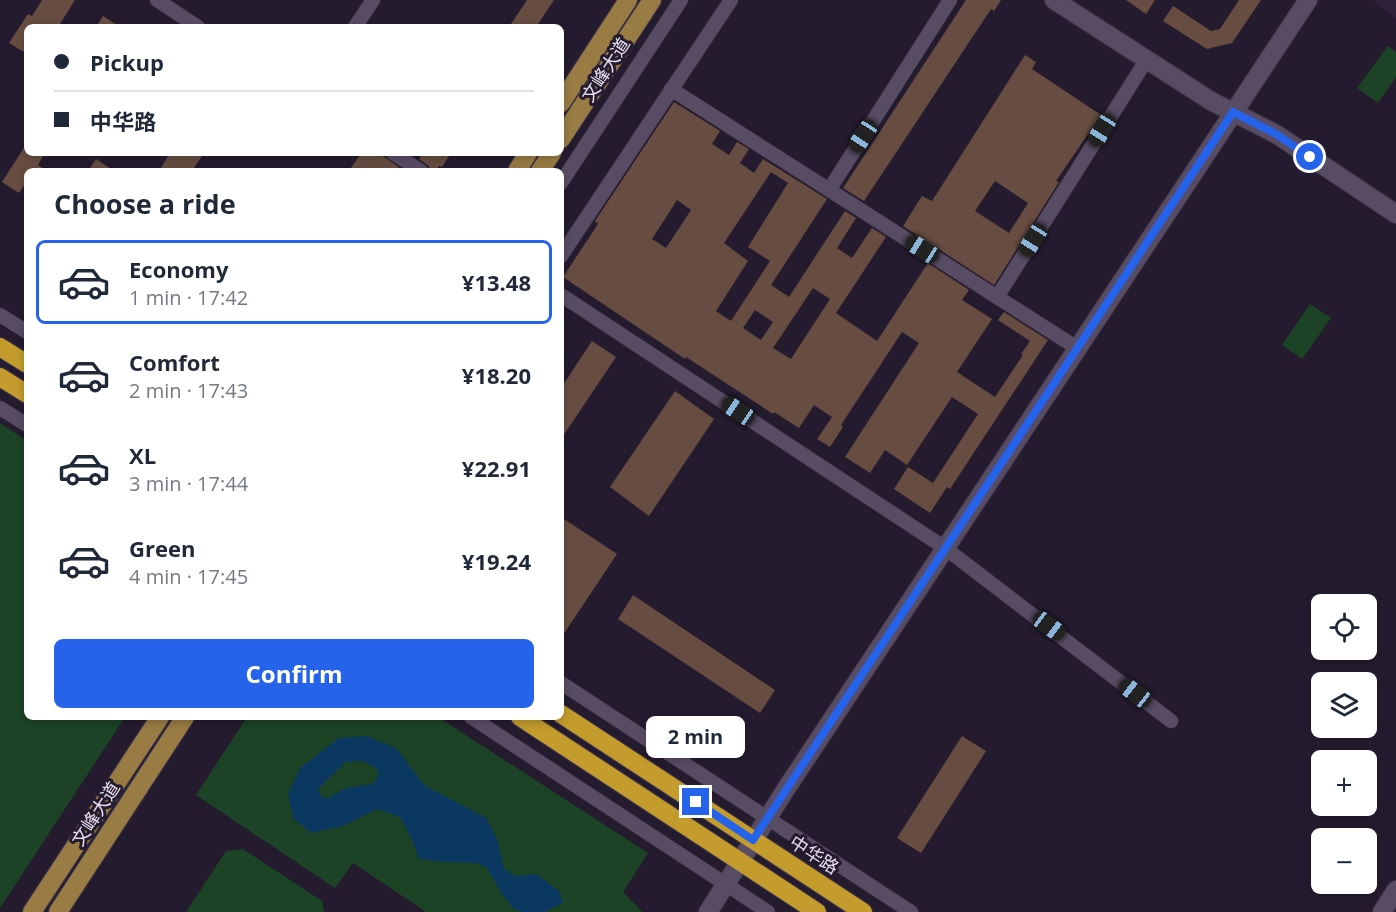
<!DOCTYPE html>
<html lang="en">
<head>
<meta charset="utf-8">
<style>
  :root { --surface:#fff; --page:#f6f6f7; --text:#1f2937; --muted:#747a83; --line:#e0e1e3; --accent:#2563eb }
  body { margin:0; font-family:"Open Sans","Noto Sans SC",sans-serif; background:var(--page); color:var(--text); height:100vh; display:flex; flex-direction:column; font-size:22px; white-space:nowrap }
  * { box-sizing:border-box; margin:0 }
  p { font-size:20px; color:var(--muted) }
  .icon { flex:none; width:33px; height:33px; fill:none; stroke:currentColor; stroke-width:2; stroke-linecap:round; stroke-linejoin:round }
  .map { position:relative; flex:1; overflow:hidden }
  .panel { position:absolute; left:24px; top:168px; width:540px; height:552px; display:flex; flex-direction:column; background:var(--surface); border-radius:9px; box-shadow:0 3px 9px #0003 }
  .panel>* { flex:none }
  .banner { position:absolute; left:24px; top:24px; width:540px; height:132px; border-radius:9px; box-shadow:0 3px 9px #0003; display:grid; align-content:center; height:132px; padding:0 30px; background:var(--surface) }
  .fabs { position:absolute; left:1311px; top:594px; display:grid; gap:12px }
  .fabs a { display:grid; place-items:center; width:66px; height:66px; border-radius:9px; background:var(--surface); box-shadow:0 3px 9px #0003; font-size:30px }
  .end { position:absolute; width:27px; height:27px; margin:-14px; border:8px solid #2563eb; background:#fff; box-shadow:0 0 0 3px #fff }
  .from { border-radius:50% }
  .bubble { position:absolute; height:42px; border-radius:9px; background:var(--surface); box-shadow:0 3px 9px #0003; font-size:20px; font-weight:700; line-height:42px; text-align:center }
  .car { position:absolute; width:18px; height:36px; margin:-18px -9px; border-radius:8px; box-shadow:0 0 4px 2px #0007; background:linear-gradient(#222 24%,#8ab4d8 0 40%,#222 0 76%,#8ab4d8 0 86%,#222 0) }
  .banner b { display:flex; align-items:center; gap:21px; height:57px; font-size:22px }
  .banner b+b { border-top:2px solid var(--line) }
  .banner i { width:15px; height:15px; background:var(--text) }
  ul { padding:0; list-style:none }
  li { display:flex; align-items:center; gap:18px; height:84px; margin:0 12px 9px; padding:0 18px; border:3px solid transparent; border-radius:9px }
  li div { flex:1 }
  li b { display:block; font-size:22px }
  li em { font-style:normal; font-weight:700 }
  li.current { border-color:var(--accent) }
  li>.icon { width:54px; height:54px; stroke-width:1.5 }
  h2 { padding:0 30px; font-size:27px; line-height:72px }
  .action { display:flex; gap:12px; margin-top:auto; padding:12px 30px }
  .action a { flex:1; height:69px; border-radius:9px; background:var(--accent); color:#fff; font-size:24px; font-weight:700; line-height:69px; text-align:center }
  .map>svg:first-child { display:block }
</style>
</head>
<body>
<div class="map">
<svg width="1396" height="912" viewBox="0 0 1396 912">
  <rect width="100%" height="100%" fill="#251b2f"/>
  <path fill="#30223d" d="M1375,0h21v18l-22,-16z"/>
  <g fill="#1c4325">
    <path d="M1388,46l8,6v25l-18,26 -21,-15z"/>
    <path d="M1310,304l21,14 -29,41 -20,-14z"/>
    <path d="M0,423l27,18v276h98l-125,191z"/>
    <path d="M247,717h191l210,136 -25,39 19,20h-216l-73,-49 -18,25 -139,-93z"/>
    <path d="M243,849l79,52 2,11h-138l40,-61z"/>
  </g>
  <path fill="#0b3860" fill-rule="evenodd" d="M367,736l30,13 27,36 62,33 11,21 7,29 11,8 21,-2 23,17 4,12 -19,9h-22l-8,-3 -12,-15 -15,-26 -9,-5 -35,-1 -24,-3 -6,-17 -13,-25 -23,-8 -34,17 -32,7 -18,-15 -5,-24 12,-26 39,-30zM363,761l12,6 4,7 -5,9c-20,6 -27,0 -44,15l-9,-1 -3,-8c9,-10 19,-17 27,-27z"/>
  <g fill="#674d41" fill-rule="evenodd">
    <path d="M42,0h33l-17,27h-31v27l-18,-11 19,-29 4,2z"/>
    <path d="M527,0h27l-18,27h-27z"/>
    <path d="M966,0h35l-7,11 -3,-2 -127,192 -21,-13z"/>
    <path d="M1126,0h29l-9,14z"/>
    <path d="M1239,0h22l-29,43 -25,6 -44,-28 10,-15 38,25 9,-2z"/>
    <path d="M103,16l17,11h-24z"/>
    <path d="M1025,55l11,7 -4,7 69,46 -45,66 3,1 -65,103 -91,-59 19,-30 10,5zM995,181l33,22 -19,30 -34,-22z"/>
    <path d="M674,102l46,29 -8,13 17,11 8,-13 12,7 -9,14 14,10 9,-14 64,40 -56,86 18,12 56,-86 11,7 -19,30 15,10 20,-30 14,9 -50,76 41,28 51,-78 41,27 -7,10 30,19 -35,53 38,25 28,-42 -2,-1 9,-13 -32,-21 6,-8 44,28 -98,149 -3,-2 -17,26 -36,-24 14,-22 25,16 45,-69 -26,-17 -45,68 -22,-15 -15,23 -25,-16 74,-114 -17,-11 -61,93 2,2 -13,20 -13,-8 15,-22 -18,-12 -15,23 -25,-16 -1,2 -87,-57 -1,2 -122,-82 35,-53 -3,-3zM771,172l17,11 -40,64 22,14 -39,60 -15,-10 32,-50 -24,-18zM677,200l14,10 -25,38 -14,-9zM813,288l17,11 -39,60 -18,-11zM755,310l18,12 -12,18 -18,-12z"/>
    <path d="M27,143v10h11l5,3 -5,9 9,6h-20v10l-8,12 -17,-11z"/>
    <path d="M170,153h34l-12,18h-33z"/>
    <path d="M361,153h18l25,18h-55z"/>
    <path d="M423,153h28l-9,14 -3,-1 -3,5h-6l-1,-5 -10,-7z"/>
    <path d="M96,159l18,12h-26z"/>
    <path d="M592,341l24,16 -55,82v-51z"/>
    <path d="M675,391l39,28 -65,97 -39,-29z"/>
    <path d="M561,517l56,37 -56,84z"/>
    <path d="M633,595l142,95 -15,23 -142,-94z"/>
    <path d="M962,736l24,15 -65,102 -24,-15z"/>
  </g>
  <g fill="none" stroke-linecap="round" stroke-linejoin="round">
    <defs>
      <g id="street">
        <path d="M157,0l41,27"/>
        <path d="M355,27l18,-27"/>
        <path d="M671,89l406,259"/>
        <path d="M393,153l28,18"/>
        <path d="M561,183l120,-183"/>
        <path d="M829,190l121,-190"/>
        <path d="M561,256l170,-256"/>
        <path d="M561,295l384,253 226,173"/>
        <path d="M997,297l150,-238"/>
        <path d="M0,315l27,17"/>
        <path d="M0,408l27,17"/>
        <path d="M561,683l350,229"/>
        <path d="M471,717l297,195"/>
      </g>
      <g id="secondary">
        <path d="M1054,0l157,101 65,33 120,80"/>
        <path d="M708,912l78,-123 522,-789"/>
        <path d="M1382,912l14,-22"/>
      </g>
      <g id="primary">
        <path d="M561,103l67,-103"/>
        <path d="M561,139l91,-139"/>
        <path d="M517,171l11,-18"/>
        <path d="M540,171l12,-18"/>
        <path d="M32,912l128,-195"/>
        <path d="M58,912l127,-195"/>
      </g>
      <g id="highway">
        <path d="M0,347l27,17"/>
        <path d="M0,377l27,17"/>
        <path d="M561,714l302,198"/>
        <path d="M520,717l297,195"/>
      </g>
    </defs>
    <use href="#street" stroke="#3f3547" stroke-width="15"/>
    <use href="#secondary" stroke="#3f3547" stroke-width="20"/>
    <use href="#primary" stroke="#3f3547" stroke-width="20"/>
    <use href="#highway" stroke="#3f3547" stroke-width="20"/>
    <use href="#street" stroke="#584c64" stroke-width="14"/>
    <use href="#secondary" stroke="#584c64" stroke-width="18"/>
    <use href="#primary" stroke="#987c43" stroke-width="18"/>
    <use href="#highway" stroke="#c39c2d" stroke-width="18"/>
  </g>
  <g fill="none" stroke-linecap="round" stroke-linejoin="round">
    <path stroke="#2563eb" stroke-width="8" d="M696,802l57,38 480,-728 43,22 34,23"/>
  </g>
  <g text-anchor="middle" stroke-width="6" stroke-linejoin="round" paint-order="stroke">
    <g font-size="18" fill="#e8e1ef" stroke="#251b2f">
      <text transform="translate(606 70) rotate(-57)" y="6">文峰大道</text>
      <text transform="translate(96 814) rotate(-57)" y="6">文峰大道</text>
      <text transform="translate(814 855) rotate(33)" y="6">中华路</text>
    </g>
  </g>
</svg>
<div class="fabs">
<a><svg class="icon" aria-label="locate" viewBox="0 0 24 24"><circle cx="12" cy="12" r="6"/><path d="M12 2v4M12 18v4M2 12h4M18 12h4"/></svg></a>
<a><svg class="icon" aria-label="layers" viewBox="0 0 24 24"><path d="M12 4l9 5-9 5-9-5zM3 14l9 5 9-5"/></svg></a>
<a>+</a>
<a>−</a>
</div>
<i class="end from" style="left:1310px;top:157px"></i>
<i class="end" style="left:696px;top:802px"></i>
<div class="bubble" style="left:646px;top:716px;width:99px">2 min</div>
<i class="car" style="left:1102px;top:130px;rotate:212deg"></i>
<i class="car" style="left:863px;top:136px;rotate:213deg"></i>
<i class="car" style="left:1033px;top:240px;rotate:212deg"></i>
<i class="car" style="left:922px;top:249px;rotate:302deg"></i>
<i class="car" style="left:738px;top:411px;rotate:304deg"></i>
<i class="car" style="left:1049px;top:626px;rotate:127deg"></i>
<i class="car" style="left:1135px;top:693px;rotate:308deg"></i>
<div class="banner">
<b><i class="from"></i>Pickup</b>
<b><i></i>中华路</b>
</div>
<section class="panel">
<h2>Choose a ride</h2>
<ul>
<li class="current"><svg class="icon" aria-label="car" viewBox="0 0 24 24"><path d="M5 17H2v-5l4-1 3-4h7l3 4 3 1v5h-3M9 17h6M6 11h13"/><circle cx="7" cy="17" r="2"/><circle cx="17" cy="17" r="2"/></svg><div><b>Economy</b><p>1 min · 17:42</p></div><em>¥13.48</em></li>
<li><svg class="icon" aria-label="car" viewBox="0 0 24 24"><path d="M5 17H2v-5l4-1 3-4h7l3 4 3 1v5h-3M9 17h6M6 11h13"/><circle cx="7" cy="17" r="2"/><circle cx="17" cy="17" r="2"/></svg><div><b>Comfort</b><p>2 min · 17:43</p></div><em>¥18.20</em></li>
<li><svg class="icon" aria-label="car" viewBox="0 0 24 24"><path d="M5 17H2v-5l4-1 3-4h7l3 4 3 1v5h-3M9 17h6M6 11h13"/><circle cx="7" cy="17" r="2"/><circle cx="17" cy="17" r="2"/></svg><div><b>XL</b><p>3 min · 17:44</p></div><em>¥22.91</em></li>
<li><svg class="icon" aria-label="car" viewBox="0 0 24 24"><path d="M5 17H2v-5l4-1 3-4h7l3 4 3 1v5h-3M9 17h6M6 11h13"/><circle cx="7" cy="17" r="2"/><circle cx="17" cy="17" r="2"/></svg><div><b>Green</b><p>4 min · 17:45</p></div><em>¥19.24</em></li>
</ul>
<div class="action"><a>Confirm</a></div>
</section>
</div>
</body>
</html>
